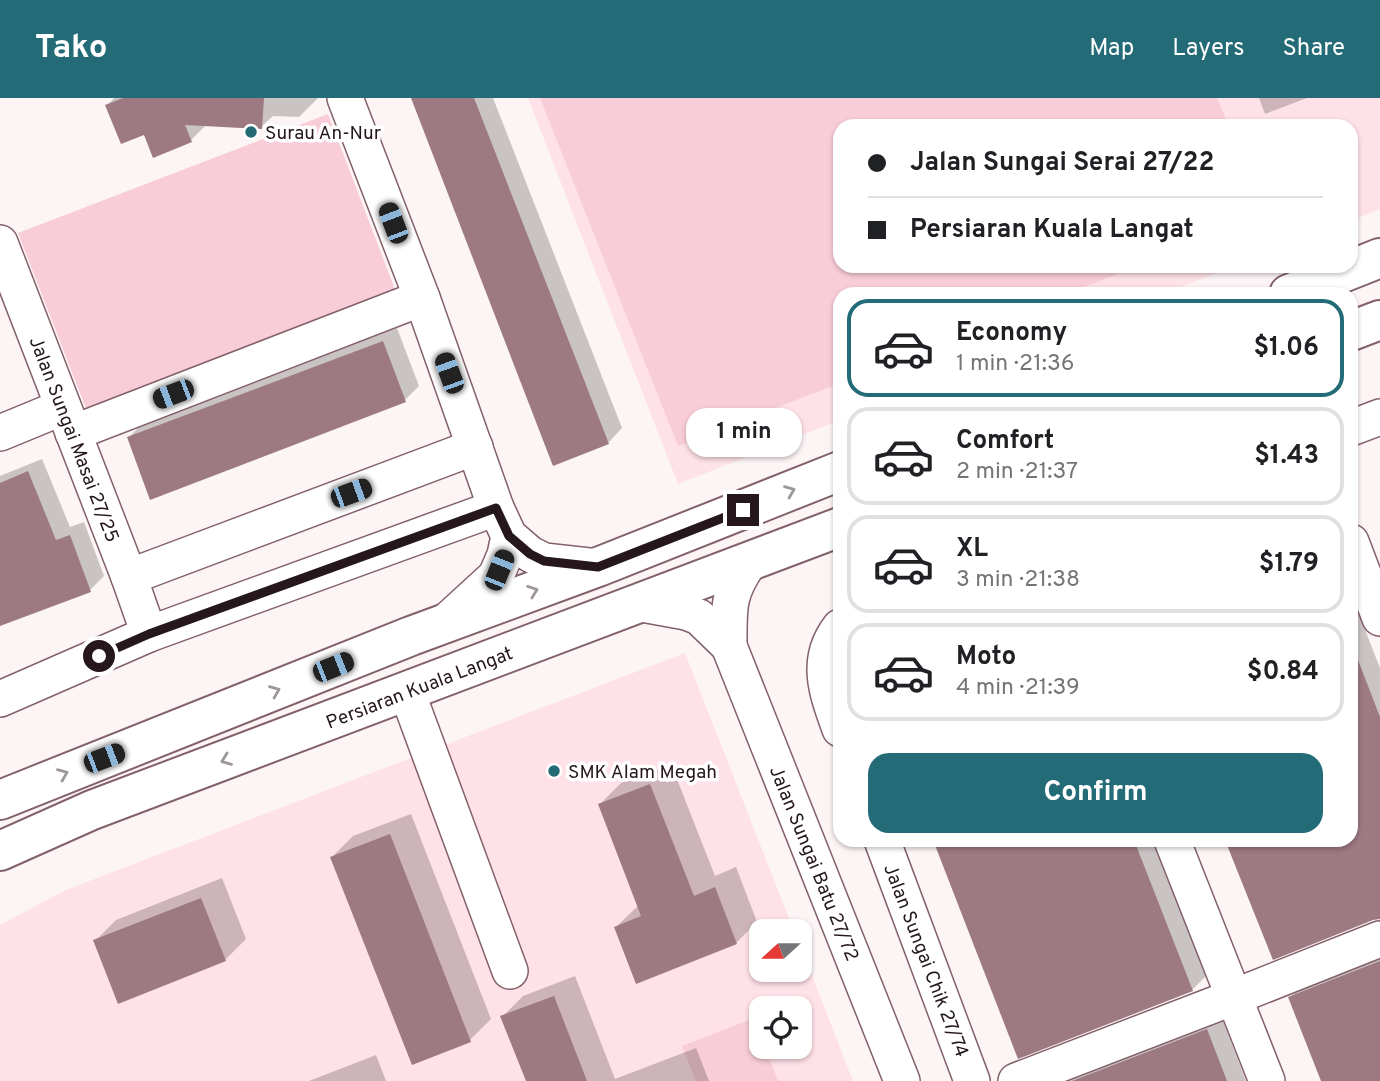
<!DOCTYPE html>
<html lang="en">
<head>
<meta charset="utf-8">
<style>
  :root { --surface:#fff; --page:#f6f6f6; --text:#202124; --muted:#757577; --line:#e0e0e0; --accent:#246b78 }
  body { margin:0; font-family:Overpass,sans-serif; background:var(--page); color:var(--text); height:100vh; display:flex; flex-direction:column; font-size:26px; white-space:nowrap }
  * { box-sizing:border-box; margin:0 }
  p { font-size:23px; color:var(--muted) }
  .icon { flex:none; width:38px; height:38px; fill:none; stroke:currentColor; stroke-width:2; stroke-linecap:round; stroke-linejoin:round }
  .map { position:relative; flex:1; overflow:hidden }
  .drawer { position:absolute; left:833px; top:189px; width:525px; height:560px; display:flex; flex-direction:column; background:var(--surface); border-radius:21px; box-shadow:0 2px 5px #0004 }
  .drawer>* { flex:none }
  .guide { position:absolute; left:833px; top:21px; width:525px; height:154px; border-radius:21px; box-shadow:0 2px 5px #0004; display:grid; align-content:center; height:154px; padding:0 35px; background:var(--surface) }
  .needle { width:46px; rotate:249deg }
  .fabs { position:absolute; left:749px; top:821px; display:grid; gap:14px }
  .fabs a { display:grid; place-items:center; width:63px; height:63px; border-radius:14px; background:var(--surface); box-shadow:0 2px 5px #0004; font-size:35px }
  .end { position:absolute; width:32px; height:32px; margin:-16px; border:9px solid #25171b; background:#fff; box-shadow:0 0 0 4px #fff }
  .from { border-radius:50% }
  .bubble { position:absolute; height:49px; border-radius:21px; background:var(--surface); box-shadow:0 2px 5px #0004; font-size:23px; font-weight:700; line-height:49px; text-align:center }
  .car { position:absolute; width:21px; height:42px; margin:-21px -10px; border-radius:9px; box-shadow:0 0 5px 2px #0007; background:linear-gradient(#222 24%,#8ab4d8 0 40%,#222 0 76%,#8ab4d8 0 86%,#222 0) }
  .guide b { display:flex; align-items:center; gap:24px; height:66px; font-size:26px }
  .guide b+b { border-top:2px solid var(--line) }
  .guide i { width:18px; height:18px; background:var(--text) }
  ul { padding:12px 0 0; list-style:none }
  li { display:flex; align-items:center; gap:21px; height:98px; margin:0 14px 10px; padding:0 21px; border:4px solid var(--line); border-radius:21px }
  li div { flex:1 }
  li b { display:block; font-size:26px }
  li em { font-style:normal; font-weight:700 }
  li.selected { border-color:var(--accent) }
  li>.icon { width:63px; height:63px; stroke-width:1.5 }
  .cta { display:flex; gap:14px; margin-top:auto; padding:14px 35px }
  .cta a { flex:1; height:80px; border-radius:21px; background:var(--accent); color:#fff; font-size:28px; font-weight:700; line-height:80px; text-align:center }
  header { display:flex; align-items:center; gap:42px; box-sizing:border-box; height:98px; padding:0 35px; background:var(--accent); color:#fff }
  header strong { font-size:33px }
  nav { display:flex; gap:38px; margin-inline-start:auto; font-size:24px }
  .map>svg:first-child { display:block }
</style>
</head>
<body>
<header>
<strong>Tako</strong>
<nav><a>Map</a><a>Layers</a><a>Share</a></nav>
</header>
<div class="map">
<svg width="1380" height="983" viewBox="0 0 1380 983">
  <rect width="100%" height="100%" fill="#fcf4f5"/>
  <g fill="#ffe1e8" fill-rule="evenodd">
    <path d="M528,0h852v111l-29,12v-95h-511v140h395l-72,28h-323v126l-162,64z"/>
    <path d="M685,555l109,278h-33v39h39v-25l53,136h-853v-156l66,-35zM761,910h39v38h-39z"/>
  </g>
  <g fill="#f9cdd8">
    <path d="M540,0h677l12,28h-389v140h298l-72,28h-226v89l-162,63z"/>
    <path d="M328,16l68,178 -309,119 -69,-178z"/>
    <path d="M754,920l7,20v8l4,1 13,34h-82l-14,-35z"/>
  </g>
  <g fill="#0003">
    <path d="M114,0h204l-19,19 -26,-1 -12,11 -55,-2 -15,15 -46,-7 -38,-27z"/>
    <path d="M413,0h80l129,330 -14,15z"/>
    <path d="M1259,0h48l-42,16z"/>
    <path d="M397,230l22,58 -14,14 -276,37 14,-14z"/>
    <path d="M42,361l28,68 14,-5 20,54 -14,14 -90,34v-148z"/>
    <path d="M1351,496l29,74v250l-152,-78h123z"/>
    <path d="M671,666l44,112 21,-9 21,55 -21,21 -120,-16 23,-22 -39,-101 21,-21z"/>
    <path d="M411,716l80,205 -21,21 -57,23 -81,-206 21,-21z"/>
    <path d="M935,742h218l53,136 -14,14z"/>
    <path d="M222,780l24,61 -21,21 -130,-19 21,-21z"/>
    <path d="M1380,855v128h-57l-33,-83 14,-15z"/>
    <path d="M575,878l40,103 81,-31 13,33h-182l-25,-64 21,-21z"/>
    <path d="M1221,918l25,65h-193z"/>
    <path d="M376,957l10,26h-77z"/>
  </g>
  <g fill="#9d7982">
    <path d="M123,0h141l-2,31 -77,-4 7,17 -39,16 -9,-23 -23,9 -16,-39z"/>
    <path d="M411,0h63l135,346 -56,22z"/>
    <path d="M383,243l23,61 -256,98 -23,-63z"/>
    <path d="M28,373l28,69 14,-5 21,57 -91,34v-143z"/>
    <path d="M1351,549h2l27,70v202l-7,1 -100,40 -48,-120h126z"/>
    <path d="M650,686l44,112 21,-9 22,57 -101,40 -22,-57 27,-11 -43,-112z"/>
    <path d="M390,736l81,208 -59,23 -82,-208z"/>
    <path d="M933,742h201l59,151 -175,68z"/>
    <path d="M201,800l25,63 -108,43 -25,-64z"/>
    <path d="M1380,863v120h-59l-33,-84z"/>
    <path d="M554,898l33,85h-61l-26,-65z"/>
    <path d="M1207,931l20,52h-155z"/>
  </g>
  <g fill="none" stroke-linecap="round" stroke-linejoin="round">
    <defs>
      <g id="minor">
        <path d="M345,0l77,200 74,210 13,28 21,18 14,7 54,6"/>
        <path d="M0,145l129,334 20,57"/>
        <path d="M1351,330l29,-11"/>
        <path d="M0,335l63,-26"/>
        <path d="M73,335l349,-135"/>
        <path d="M1351,444l29,76"/>
        <path d="M749,465c-22,31 -20,46 -20,83l173,435"/>
        <path d="M129,479l346,-130"/>
        <path d="M642,506l44,8 13,5 30,29"/>
        <path d="M448,522l48,-44 9,-21 4,-19"/>
        <path d="M840,529c-26,33 -13,66 0,102"/>
        <path d="M407,594l103,279"/>
        <path d="M0,601l149,-65 347,-126"/>
        <path d="M882,742l90,241"/>
        <path d="M1172,742l95,241"/>
        <path d="M1016,983l218,-84 146,-58"/>
      </g>
      <g id="major">
        <path d="M1289,196l91,-36"/>
        <path d="M1351,233l29,-11"/>
        <path d="M0,702l411,-164 187,-69 242,-96"/>
        <path d="M0,753l92,-41 748,-283"/>
      </g>
    </defs>
    <use href="#minor" stroke="#83616a" stroke-width="38"/>
    <use href="#major" stroke="#83616a" stroke-width="42"/>
    <use href="#minor" stroke="#fff" stroke-width="35"/>
    <use href="#major" stroke="#fff" stroke-width="38"/>
  </g>
  <defs><path id="oneway-chevron" d="M-2-3.5L2.5 0L-2 3.5" fill="none" stroke-width="1.6" stroke-linecap="round" stroke-linejoin="round" transform="scale(1.75)"/></defs>
  <g stroke="#9d9798">
    <use href="#oneway-chevron" transform="translate(790 393) rotate(-22)"/>
    <use href="#oneway-chevron" transform="translate(533 493) rotate(-20)"/>
    <use href="#oneway-chevron" transform="translate(275 593) rotate(-22)"/>
    <use href="#oneway-chevron" transform="translate(226 662) rotate(159)"/>
    <use href="#oneway-chevron" transform="translate(63 676) rotate(-22)"/>
  </g>
  <g fill="none" stroke-linecap="round" stroke-linejoin="round">
    <path stroke="#25171b" stroke-width="9" d="M99,558l50,-22 347,-126 13,28 21,18 14,7 54,6 145,-57"/>
  </g>
  <g fill="#246b78" stroke="#fff" stroke-width="2.5">
    <circle cx="251" cy="34" r="7"/>
    <circle cx="554" cy="673" r="7"/>
  </g>
  <g text-anchor="middle" stroke-width="7" stroke-linejoin="round" paint-order="stroke">
    <g font-size="19" fill="#25171b" stroke="#fff" text-anchor="start">
      <text x="265" y="41">Surau An-Nur</text>
      <text x="568" y="680">SMK Alam Megah</text>
    </g>
    <g font-size="19" fill="#25171b" stroke="#fff">
      <text transform="translate(75 341) rotate(69)" y="7">Jalan Sungai Masai 27/25</text>
      <text transform="translate(419 589) rotate(-21)" y="7">Persiaran Kuala Langat</text>
      <text transform="translate(815 765) rotate(68)" y="7">Jalan Sungai Batu 27/72</text>
      <text transform="translate(927 862) rotate(69)" y="7">Jalan Sungai Chik 27/74</text>
    </g>
  </g>
</svg>
<div class="fabs">
<a><svg class="needle" viewBox="-14 -14 28 28"><path d="M0-13l5 13h-10z" fill="#e53935"/><path d="M0 13l5-13h-10z" fill="#757577"/></svg></a>
<a><svg class="icon" aria-label="locate" viewBox="0 0 24 24"><circle cx="12" cy="12" r="6"/><path d="M12 2v4M12 18v4M2 12h4M18 12h4"/></svg></a>
</div>
<i class="end from" style="left:99px;top:558px"></i>
<i class="end" style="left:743px;top:412px"></i>
<div class="bubble" style="left:686px;top:310px;width:116px">1 min</div>
<i class="car" style="left:393px;top:125px;rotate:339deg"></i>
<i class="car" style="left:449px;top:275px;rotate:340deg"></i>
<i class="car" style="left:173px;top:296px;rotate:249deg"></i>
<i class="car" style="left:351px;top:395px;rotate:70deg"></i>
<i class="car" style="left:499px;top:472px;rotate:22deg"></i>
<i class="car" style="left:333px;top:569px;rotate:68deg"></i>
<i class="car" style="left:104px;top:660px;rotate:69deg"></i>
<div class="guide">
<b><i class="from"></i>Jalan Sungai Serai 27/22</b>
<b><i></i>Persiaran Kuala Langat</b>
</div>
<section class="drawer">
<ul>
<li class="selected"><svg class="icon" aria-label="car" viewBox="0 0 24 24"><path d="M5 17H2v-5l4-1 3-4h7l3 4 3 1v5h-3M9 17h6M6 11h13"/><circle cx="7" cy="17" r="2"/><circle cx="17" cy="17" r="2"/></svg><div><b>Economy</b><p>1 min · 21:36</p></div><em>$1.06</em></li>
<li><svg class="icon" aria-label="car" viewBox="0 0 24 24"><path d="M5 17H2v-5l4-1 3-4h7l3 4 3 1v5h-3M9 17h6M6 11h13"/><circle cx="7" cy="17" r="2"/><circle cx="17" cy="17" r="2"/></svg><div><b>Comfort</b><p>2 min · 21:37</p></div><em>$1.43</em></li>
<li><svg class="icon" aria-label="car" viewBox="0 0 24 24"><path d="M5 17H2v-5l4-1 3-4h7l3 4 3 1v5h-3M9 17h6M6 11h13"/><circle cx="7" cy="17" r="2"/><circle cx="17" cy="17" r="2"/></svg><div><b>XL</b><p>3 min · 21:38</p></div><em>$1.79</em></li>
<li><svg class="icon" aria-label="car" viewBox="0 0 24 24"><path d="M5 17H2v-5l4-1 3-4h7l3 4 3 1v5h-3M9 17h6M6 11h13"/><circle cx="7" cy="17" r="2"/><circle cx="17" cy="17" r="2"/></svg><div><b>Moto</b><p>4 min · 21:39</p></div><em>$0.84</em></li>
</ul>
<div class="cta"><a>Confirm</a></div>
</section>
</div>
</body>
</html>
